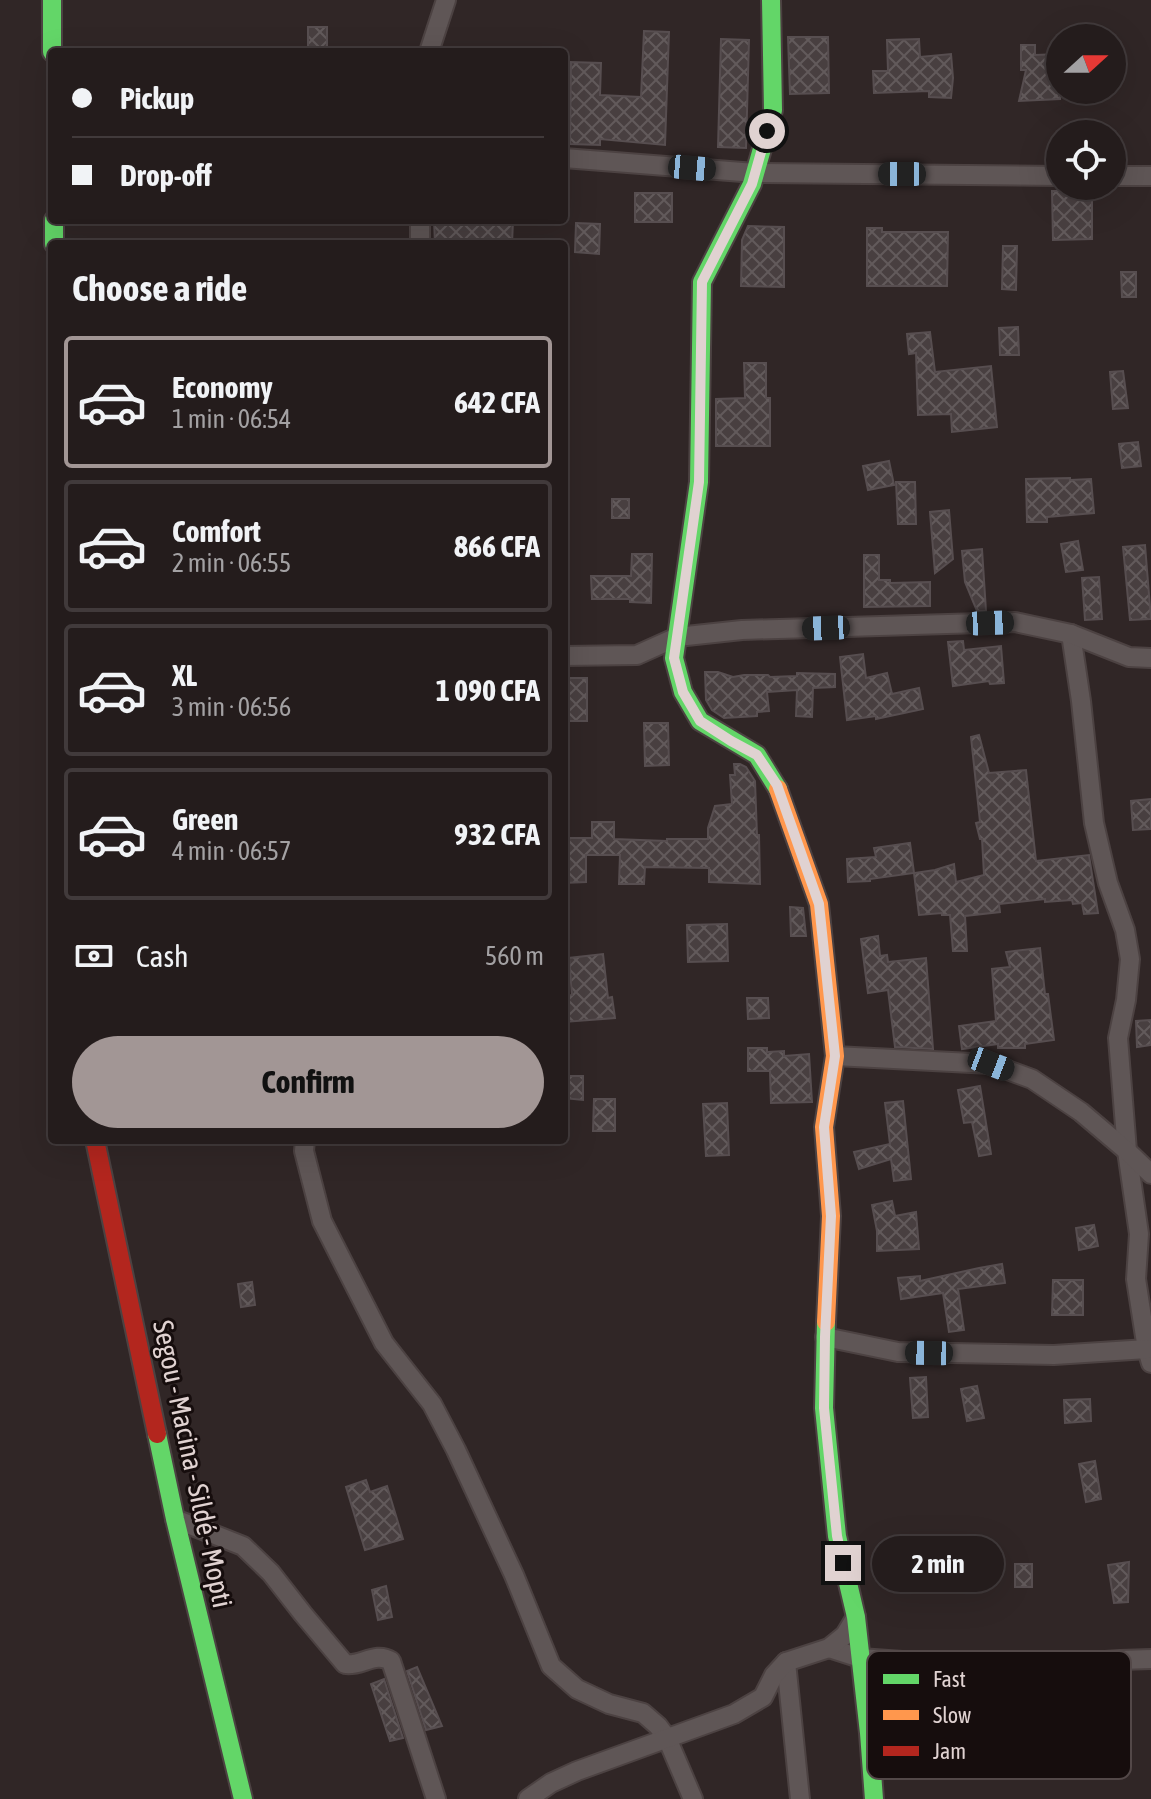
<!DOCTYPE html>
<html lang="en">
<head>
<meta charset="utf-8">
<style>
  :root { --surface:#241c1c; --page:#302929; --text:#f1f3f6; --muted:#a3a1a3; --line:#413a3b; --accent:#a29695 }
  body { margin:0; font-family:"Asap Condensed",sans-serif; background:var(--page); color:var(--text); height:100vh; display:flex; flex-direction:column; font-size:30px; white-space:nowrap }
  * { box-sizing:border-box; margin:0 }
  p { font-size:26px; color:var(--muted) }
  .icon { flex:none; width:44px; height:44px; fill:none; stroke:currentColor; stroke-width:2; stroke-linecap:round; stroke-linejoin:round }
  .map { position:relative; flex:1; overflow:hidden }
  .details { position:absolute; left:48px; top:240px; width:520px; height:904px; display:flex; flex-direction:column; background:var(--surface); border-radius:8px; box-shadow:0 8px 32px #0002,0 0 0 2px var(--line) }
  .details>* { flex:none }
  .hud { position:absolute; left:48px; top:48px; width:520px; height:176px; border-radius:8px; box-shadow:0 8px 32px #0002,0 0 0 2px var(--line); display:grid; align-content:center; height:176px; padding:0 24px; background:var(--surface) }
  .needle { width:52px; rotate:69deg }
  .fabs { position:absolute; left:1046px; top:24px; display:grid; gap:16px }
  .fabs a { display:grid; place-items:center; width:80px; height:80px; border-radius:50%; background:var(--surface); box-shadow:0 8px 32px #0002,0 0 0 2px var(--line); font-size:40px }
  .end { position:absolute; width:36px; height:36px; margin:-18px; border:10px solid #e0d2d1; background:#111; box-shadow:0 0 0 4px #111 }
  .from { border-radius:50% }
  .bubble { position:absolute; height:56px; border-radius:28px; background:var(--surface); box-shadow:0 8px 32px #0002,0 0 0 2px var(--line); font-size:26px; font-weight:700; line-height:56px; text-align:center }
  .car { position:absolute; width:24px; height:48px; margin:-24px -12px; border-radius:10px; box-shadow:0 0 6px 2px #0007; background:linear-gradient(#222 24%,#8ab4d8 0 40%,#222 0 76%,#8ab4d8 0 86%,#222 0) }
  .hud b { display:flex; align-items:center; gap:28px; height:76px; font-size:30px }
  .hud b+b { border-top:2px solid var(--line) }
  .hud i { width:20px; height:20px; background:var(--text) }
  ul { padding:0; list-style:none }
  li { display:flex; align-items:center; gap:24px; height:132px; margin:0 16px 12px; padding:0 8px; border:4px solid var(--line); border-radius:8px }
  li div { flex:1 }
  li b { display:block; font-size:30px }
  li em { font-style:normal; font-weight:700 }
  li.on { border-color:var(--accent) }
  li>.icon { width:72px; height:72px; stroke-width:1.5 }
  h2 { padding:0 24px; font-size:36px; line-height:96px }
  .pay { display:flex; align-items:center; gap:20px; height:88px; padding:0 24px; font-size:30px }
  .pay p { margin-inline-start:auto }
  .cta { display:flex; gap:16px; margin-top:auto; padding:16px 24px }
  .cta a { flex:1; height:92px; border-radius:48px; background:var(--accent); color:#111; font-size:32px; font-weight:700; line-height:92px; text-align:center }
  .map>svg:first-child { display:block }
</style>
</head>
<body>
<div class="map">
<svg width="1151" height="1799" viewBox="0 0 1151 1799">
  <defs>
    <pattern id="building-cross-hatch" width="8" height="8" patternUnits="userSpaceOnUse" patternTransform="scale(2)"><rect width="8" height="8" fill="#483f40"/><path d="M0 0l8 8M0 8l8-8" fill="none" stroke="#625a5b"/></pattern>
  </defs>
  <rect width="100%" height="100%" fill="#302626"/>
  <g fill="url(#building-cross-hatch)" stroke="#574e50" stroke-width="2">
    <rect x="308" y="27" width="19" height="25"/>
    <path d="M644,31l25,1 -4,113 -65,-6v6l-30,-1 1,-82 30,1 -1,32 41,2z"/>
    <path d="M788,37h40l1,56 -39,1z"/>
    <path d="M721,39l28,1 -3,108 -28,-1z"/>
    <path d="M919,39l1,18 31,-3 2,24 -2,20 -22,-1v-6l-55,2 -1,-22h15l-1,-31z"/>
    <path d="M1021,45h14v10l25,-1v45l-41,2 7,-31h-5z"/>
    <path d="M1052,191h40v48l-39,1z"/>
    <rect x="635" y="193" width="37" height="29"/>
    <path d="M434,220l79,1 -1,23h-77z"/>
    <path d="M576,223l24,1 -1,30 -24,-2z"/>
    <path d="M748,226l36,1v60l-43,-1 1,-46z"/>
    <path d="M867,228h15v4h66l-1,54h-80z"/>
    <path d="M1003,246h14l-1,44 -14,-1z"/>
    <path d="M1121,272h15v25h-14z"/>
    <path d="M1018,327l1,28h-19l-1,-27z"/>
    <path d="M930,332l5,40 56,-6 6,61 -45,5 -1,-18 -33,1 -2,-62 -7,1 -2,-20z"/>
    <path d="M744,363h22v35h4v48h-54v-47l29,-1z"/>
    <path d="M1123,371l5,37 -15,1 -3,-37z"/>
    <path d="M1138,442l3,24 -19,2 -3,-24z"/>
    <path d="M889,461l5,24 -26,5 -5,-24z"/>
    <path d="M1070,478v2l21,-1 3,34 -47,4v5h-20l-1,-43z"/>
    <path d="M896,482h19l1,42h-18z"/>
    <rect x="612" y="499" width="17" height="19"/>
    <path d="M949,510l4,49 -18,14 -5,-61z"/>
    <path d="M1078,541l5,29 -17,2 -5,-28z"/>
    <path d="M1145,545l6,74 -21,1 -7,-73z"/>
    <path d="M982,549l4,62h-9l-12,-29 -3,-31z"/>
    <path d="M632,554h20l-1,49 -21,-1v-3h-38l-1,-23h40z"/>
    <path d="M864,555h15v25h11v3l40,-1v24l-66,1z"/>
    <path d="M1099,577l3,42 -17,1 -3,-42z"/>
    <path d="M963,641l1,9 37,-4 3,37 -14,1 -1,-3 -36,5 -5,-44z"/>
    <path d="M863,654l3,24 21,-5 5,21 27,-6 4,21 -47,10v-3l-29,4 -7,-63z"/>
    <path d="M705,672h13l15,5 11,-2h24l2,2 27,-1v-3l38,1v13l-22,1 -1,29 -16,-1 1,-26 -30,2 2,19 -12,1v4l-33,2 -12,-8 -6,-10z"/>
    <path d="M565,678h22v43h-23z"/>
    <path d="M644,723h24l1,42 -24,1z"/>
    <path d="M979,735l10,38 37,-3 10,91 53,-6 9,58 -14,1 -2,-11 -9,1 -1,-4 -27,2v-3l-46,5 1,8 -35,4 2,35h-14l-3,-36h-8v-2l-23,2 -5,-42 21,-3 19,-6 2,18 28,-7 -2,-36h-2l-4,-16 4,-1 -9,-85z"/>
    <path d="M734,764h6l6,3 9,14 2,54h2l1,49 -51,-2v-14l-64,-1 -1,17h-25l1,-29h-34v27l-22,1v-45h28v-16h22v17l53,2v-2h41v-11l7,-22 17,-2 -2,-29h5z"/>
    <path d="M1151,799v30l-18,1 -2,-29z"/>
    <path d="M910,843l4,30 -44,6v2l-22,1 -1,-23 29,-2 -2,-9z"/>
    <path d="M790,907l13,1 3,28h-15z"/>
    <path d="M727,924l1,37 -40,1 -1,-37z"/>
    <path d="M878,936l2,20 7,-1 1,7 38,-4 7,91 -38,-2 -7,-57 -20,3 -7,-54z"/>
    <path d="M1040,948l5,46h3l6,46 -29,4v4h-27v-4l-36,5 -3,-23 37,-5 -4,-52 18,-2 -4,-15z"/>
    <path d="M603,954l5,44 4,-1 3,21 -51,4v-26l8,-1 -3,-37z"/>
    <path d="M747,998h21l1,20 -21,1z"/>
    <path d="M1151,1020v25l-14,2 -1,-26z"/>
    <path d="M748,1048h19v4l17,-1v5l25,-2 3,48 -41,1 -1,-32h-22z"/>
    <path d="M564,1076h19v24l-19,-2z"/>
    <path d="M980,1086l11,68 -12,2 -7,-34 -8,1 -6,-33z"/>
    <path d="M594,1099h21v32h-22z"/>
    <path d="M903,1101l8,78 -17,2 -3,-22 -32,10 -5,-17 36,-8 -5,-41z"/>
    <path d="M727,1103l2,52 -23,1 -3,-52z"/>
    <path d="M892,1201l3,15 21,-4 3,37 -42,2v-20l-5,-26z"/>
    <path d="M1094,1225l4,21 -19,4 -3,-22z"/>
    <path d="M1002,1264l3,19 -47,6 6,41 -15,2 -6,-39 -42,6 -3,-21 22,-2v5l59,-13z"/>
    <path d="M1053,1280h30v35h-31z"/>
    <path d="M252,1282l3,23 -14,2 -3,-23z"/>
    <path d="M926,1377l2,40 -15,1 -3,-40z"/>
    <path d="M977,1386l7,32 -17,3 -6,-32z"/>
    <path d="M1090,1399l1,22 -26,2 -1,-23z"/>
    <path d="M1095,1461l6,38 -15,3 -7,-38z"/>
    <path d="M366,1480l4,12 17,-6 16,53 -38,11 -19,-63z"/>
    <path d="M1129,1562l-1,40 -14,1 -6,-38z"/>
    <rect x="1015" y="1564" width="17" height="23"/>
    <path d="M386,1586l6,31 -14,3 -6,-30z"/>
    <path d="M417,1667l25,59 -16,4 -19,-59z"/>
    <path d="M384,1679l19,59 -13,3 -19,-57z"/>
  </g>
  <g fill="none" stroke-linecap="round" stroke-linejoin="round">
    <defs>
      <g id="street">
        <path d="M429,52l17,-52"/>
        <path d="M564,158l191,15 305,3"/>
        <path d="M1112,176h39"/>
        <path d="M420,244v-24"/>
        <path d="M1071,634l10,67 13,122 14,60 17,47 5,29 -4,41 -8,38 9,113 12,83 -3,45 11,70 4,14"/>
        <path d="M564,656l73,-1 40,-18 65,-7 273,-8 56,12 58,23 22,1"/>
        <path d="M835,1056l156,8 41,15 49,33 46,39 24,23"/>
        <path d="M305,1140l-1,11 18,70 62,122 48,61 24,46 58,125 37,91 26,23 32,15 34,9 15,13 9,12 26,61"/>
        <path d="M825,1337l73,15 156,3 93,-6"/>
        <path d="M175,1519l68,27 28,27 32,41 42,50c16,3 30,-13 46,-3l45,138"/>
        <path d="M829,1648l31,10 141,10 119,-8 31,-1"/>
        <path d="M786,1662l14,137"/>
        <path d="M528,1799l23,-16 26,-12 157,-57 29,-17 11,-22 12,-13 43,-14 16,-13 11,-18"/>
      </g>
      <g id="fast">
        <path d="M52,0v52"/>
        <path d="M771,0l2,110 -21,74 -50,98 -3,200 -25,176 9,34 17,29 57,34 21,34"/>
        <path d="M54,220v24"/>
        <path d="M826,1322l-2,86 13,128 19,81 13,116 5,66"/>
        <path d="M157,1434l18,85 68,280"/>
      </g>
      <path id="slow" d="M778,789l41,115 16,152 -11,71 7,89 -5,106"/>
      <path id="jam" d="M95,1140l62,294"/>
    </defs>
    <use href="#street" stroke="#4c4242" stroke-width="22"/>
    <use href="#fast" stroke="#4c4242" stroke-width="22"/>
    <use href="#slow" stroke="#4c4242" stroke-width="22"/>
    <use href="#jam" stroke="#4c4242" stroke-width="22"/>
    <use href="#street" stroke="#5f5656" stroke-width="18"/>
    <use href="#fast" stroke="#63d668" stroke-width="18"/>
    <use href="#slow" stroke="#ff974d" stroke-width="18"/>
    <use href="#jam" stroke="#b3261e" stroke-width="18"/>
  </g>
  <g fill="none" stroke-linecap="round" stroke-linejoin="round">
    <path stroke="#e0d2d1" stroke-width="10" d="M767,131l-15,53 -50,98 -3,200 -25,176 9,34 17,29 31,20 26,14 20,30 42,119 16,152 -11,71 7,89 -6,121 -1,71 13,128 6,27"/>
  </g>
  <g text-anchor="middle" stroke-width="6" stroke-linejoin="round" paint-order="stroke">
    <g font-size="28" fill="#e0d2d1" stroke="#160d0d">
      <text transform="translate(193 1464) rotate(78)" y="10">Segou - Macina - Sildé - Mopti</text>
    </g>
  </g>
  <rect x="867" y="1651" width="264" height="128" rx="12" fill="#160d0d" stroke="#534848" stroke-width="2"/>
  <rect x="883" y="1674" width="36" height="10" fill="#63d668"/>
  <rect x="883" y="1710" width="36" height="10" fill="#ff974d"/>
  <rect x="883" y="1746" width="36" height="10" fill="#b3261e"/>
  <g font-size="22" fill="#e0d2d1">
    <text x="933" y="1687">Fast</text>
    <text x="933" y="1723">Slow</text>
    <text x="933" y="1759">Jam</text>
  </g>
</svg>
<div class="fabs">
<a><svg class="needle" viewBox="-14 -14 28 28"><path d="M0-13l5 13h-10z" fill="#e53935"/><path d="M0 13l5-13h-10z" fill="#a3a1a3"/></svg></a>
<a><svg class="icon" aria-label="locate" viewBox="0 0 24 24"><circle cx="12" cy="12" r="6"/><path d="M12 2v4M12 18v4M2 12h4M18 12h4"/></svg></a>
</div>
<i class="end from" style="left:767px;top:131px"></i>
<i class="end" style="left:843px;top:1563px"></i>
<div class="bubble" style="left:872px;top:1536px;width:132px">2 min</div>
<i class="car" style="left:692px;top:168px;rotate:95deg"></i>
<i class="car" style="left:902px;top:174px;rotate:270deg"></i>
<i class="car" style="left:990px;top:623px;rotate:88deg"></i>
<i class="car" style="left:826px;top:628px;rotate:268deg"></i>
<i class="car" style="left:991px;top:1064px;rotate:111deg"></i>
<i class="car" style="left:929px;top:1353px;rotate:271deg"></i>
<div class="hud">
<b><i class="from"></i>Pickup</b>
<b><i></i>Drop-off</b>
</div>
<section class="details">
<h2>Choose a ride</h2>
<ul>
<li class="on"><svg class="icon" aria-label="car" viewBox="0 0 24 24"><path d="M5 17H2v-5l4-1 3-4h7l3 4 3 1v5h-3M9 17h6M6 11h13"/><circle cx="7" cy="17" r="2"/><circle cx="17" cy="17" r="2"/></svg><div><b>Economy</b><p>1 min · 06:54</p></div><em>642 CFA</em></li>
<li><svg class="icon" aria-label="car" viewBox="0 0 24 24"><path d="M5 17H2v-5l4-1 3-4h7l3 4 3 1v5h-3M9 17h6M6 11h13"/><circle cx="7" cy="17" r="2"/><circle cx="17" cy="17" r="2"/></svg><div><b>Comfort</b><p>2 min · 06:55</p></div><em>866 CFA</em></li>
<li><svg class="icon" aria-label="car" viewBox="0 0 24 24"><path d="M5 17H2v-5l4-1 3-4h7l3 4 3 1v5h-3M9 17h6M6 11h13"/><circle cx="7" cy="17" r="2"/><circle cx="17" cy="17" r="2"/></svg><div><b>XL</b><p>3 min · 06:56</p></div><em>1 090 CFA</em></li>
<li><svg class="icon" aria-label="car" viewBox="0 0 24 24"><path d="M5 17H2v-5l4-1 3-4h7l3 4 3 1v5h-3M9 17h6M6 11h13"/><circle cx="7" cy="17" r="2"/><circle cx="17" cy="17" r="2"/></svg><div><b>Green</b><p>4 min · 06:57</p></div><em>932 CFA</em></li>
</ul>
<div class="pay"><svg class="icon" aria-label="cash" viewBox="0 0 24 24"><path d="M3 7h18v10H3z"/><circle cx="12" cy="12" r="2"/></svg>Cash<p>560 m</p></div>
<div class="cta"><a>Confirm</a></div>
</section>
</div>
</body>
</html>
